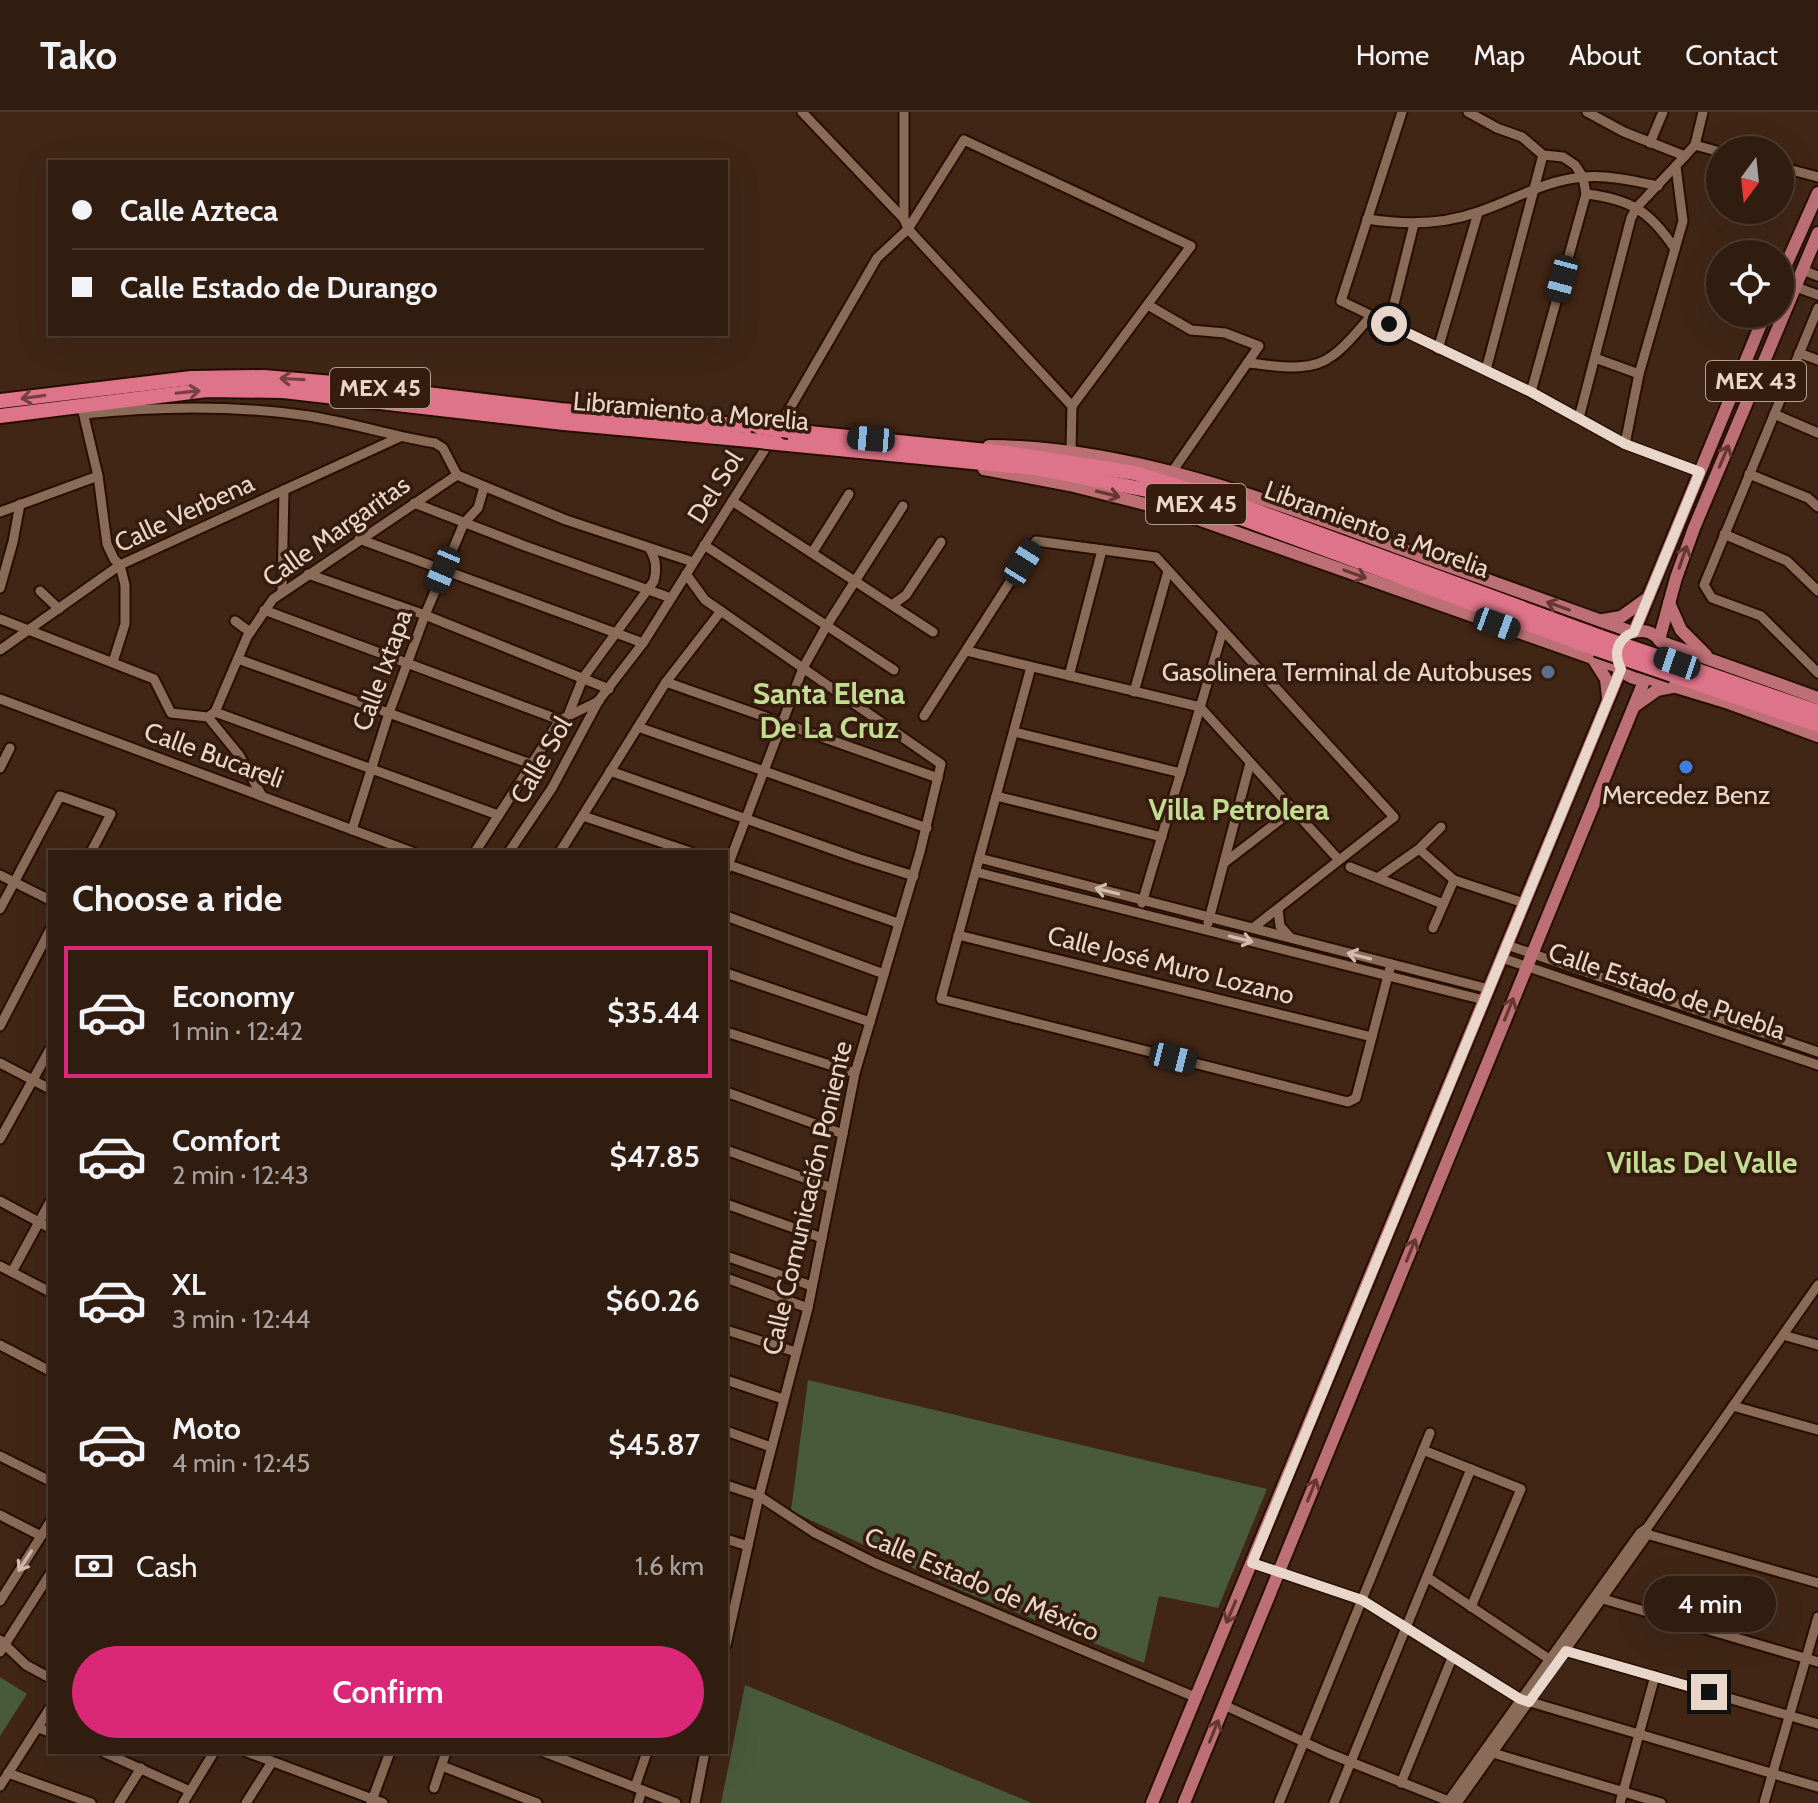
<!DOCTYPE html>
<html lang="en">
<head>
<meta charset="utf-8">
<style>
  :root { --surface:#311c10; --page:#3d291e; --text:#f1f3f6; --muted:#a8a19f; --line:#4c3a30; --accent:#db2777 }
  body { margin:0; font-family:Cabin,sans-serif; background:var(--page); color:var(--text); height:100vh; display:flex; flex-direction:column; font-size:30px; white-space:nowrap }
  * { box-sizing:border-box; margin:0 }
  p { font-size:26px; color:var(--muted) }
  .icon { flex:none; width:44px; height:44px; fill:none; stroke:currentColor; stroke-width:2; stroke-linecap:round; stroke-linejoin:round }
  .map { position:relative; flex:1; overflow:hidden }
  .panel { position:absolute; left:48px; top:738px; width:680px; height:904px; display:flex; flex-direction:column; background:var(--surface); border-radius:0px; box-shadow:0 8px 32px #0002,0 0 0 2px var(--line) }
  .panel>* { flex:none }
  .top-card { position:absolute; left:48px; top:48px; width:680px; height:176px; border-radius:0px; box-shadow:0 8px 32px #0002,0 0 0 2px var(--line); display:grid; align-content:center; height:176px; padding:0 24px; background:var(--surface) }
  .needle { width:52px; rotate:195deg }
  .tools { position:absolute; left:1706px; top:24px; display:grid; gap:16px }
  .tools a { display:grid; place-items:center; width:88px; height:88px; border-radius:50%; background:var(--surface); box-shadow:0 8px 32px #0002,0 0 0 2px var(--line); font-size:40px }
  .end { position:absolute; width:36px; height:36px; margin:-18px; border:10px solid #e8d6cb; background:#111; box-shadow:0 0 0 4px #111 }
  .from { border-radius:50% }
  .bubble { position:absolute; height:56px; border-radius:28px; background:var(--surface); box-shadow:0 8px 32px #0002,0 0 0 2px var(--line); font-size:26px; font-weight:600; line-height:56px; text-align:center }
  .car { position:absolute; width:24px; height:48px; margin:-24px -12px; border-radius:10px; box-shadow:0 0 6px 2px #0007; background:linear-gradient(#222 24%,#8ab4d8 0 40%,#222 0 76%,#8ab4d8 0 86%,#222 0) }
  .top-card b { display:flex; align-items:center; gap:28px; height:76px; font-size:30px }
  .top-card b+b { border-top:2px solid var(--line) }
  .top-card i { width:20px; height:20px; background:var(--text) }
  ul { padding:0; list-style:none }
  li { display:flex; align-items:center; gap:24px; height:132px; margin:0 16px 12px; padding:0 8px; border:4px solid transparent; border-radius:0px }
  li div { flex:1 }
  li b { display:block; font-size:30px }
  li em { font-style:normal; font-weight:600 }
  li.active { border-color:var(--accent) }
  li>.icon { width:72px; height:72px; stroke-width:1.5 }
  h2 { padding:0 24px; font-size:36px; line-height:96px }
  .pay { display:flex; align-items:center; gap:20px; height:88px; padding:0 24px; font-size:30px }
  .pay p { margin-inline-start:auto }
  .button { display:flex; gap:16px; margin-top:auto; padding:16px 24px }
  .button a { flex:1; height:92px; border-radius:48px; background:var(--accent); color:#fff; font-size:32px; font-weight:600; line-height:92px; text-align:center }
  header { display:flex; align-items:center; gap:48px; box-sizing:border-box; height:112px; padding:0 40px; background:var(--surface); border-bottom:2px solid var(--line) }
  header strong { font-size:38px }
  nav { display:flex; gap:44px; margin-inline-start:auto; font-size:28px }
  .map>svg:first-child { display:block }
</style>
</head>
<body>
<header>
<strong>Tako</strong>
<nav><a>Home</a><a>Map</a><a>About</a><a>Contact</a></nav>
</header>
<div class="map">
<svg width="1818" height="1691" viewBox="0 0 1818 1691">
  <rect width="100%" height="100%" fill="#412615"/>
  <g fill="#495a3a">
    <path d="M808,1268l459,109 -49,119 -59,-12 -15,67 -179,-71 -174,-81z"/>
    <path d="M0,1565l27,17 -27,42z"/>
    <path d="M745,1573l287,118h1h-312z"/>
  </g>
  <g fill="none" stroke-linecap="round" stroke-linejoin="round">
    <defs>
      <g id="minor">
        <path d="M802,0l102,107"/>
        <path d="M904,0v107l4,10 164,177 -1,44"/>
        <path d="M1402,0l-61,189 190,91 94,52 75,28"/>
        <path d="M1468,0l29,16 25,9 21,18 20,2 12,8 8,12 3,17 -55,198"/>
        <path d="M1587,0l37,20 61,24 10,-11 25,7"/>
        <path d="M1650,31l13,-31"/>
        <path d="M1695,33l8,-33"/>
        <path d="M1780,55l38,10"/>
        <path d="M1586,82c44,5 64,17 89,55"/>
        <path d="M1367,107c38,6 75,6 111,-7 36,-12 67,-32 106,-35 25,-2 50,4 74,9"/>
        <path d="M1802,158l16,6"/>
        <path d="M1796,175l22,8"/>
        <path d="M1148,193l43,25 34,3 34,13 -87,126"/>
        <path d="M1818,196l-114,277 8,13 49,18 57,57"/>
        <path d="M1389,212l25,-100"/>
        <path d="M1438,237l40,-136"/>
        <path d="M1799,241l19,7"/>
        <path d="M1595,246l44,16"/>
        <path d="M1247,251c27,2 62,11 85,-7 15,-10 27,-27 39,-40"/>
        <path d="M1486,258l57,-215"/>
        <path d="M83,300l15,64 9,68 7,15 6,6 5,20v39l-12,38"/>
        <path d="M84,302c75,-8 150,-9 225,2 43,7 84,20 126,27l8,5 14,27"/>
        <path d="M1774,302l44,19"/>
        <path d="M1579,306l52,-200 6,-11 48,-51"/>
        <path d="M1625,332l14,-70 44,-153 -7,-54"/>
        <path d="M1749,362l59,24 10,9"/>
        <path d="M457,363l109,45 127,42"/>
        <path d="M732,389l201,131"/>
        <path d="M414,391l111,43 146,52"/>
        <path d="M0,400l98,-36"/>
        <path d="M1724,422l63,27 31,30"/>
        <path d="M359,427l284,104"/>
        <path d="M704,433l190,125"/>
        <path d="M812,441l37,-59"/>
        <path d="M308,462l117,41 184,74"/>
        <path d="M686,462l19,26 236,164 -21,88 -65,221 -47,235 -49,188 -33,149"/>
        <path d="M0,476l13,-46 7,-38"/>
        <path d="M40,479l19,18"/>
        <path d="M282,479l2,-101"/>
        <path d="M892,493l14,-10 35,-53"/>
        <path d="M264,498l296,110"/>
        <path d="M0,507l154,60 17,34 37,4 31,38 23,41"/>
        <path d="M235,509l15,11"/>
        <path d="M0,538l120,-85 280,-128"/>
        <path d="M967,539l233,56 139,153"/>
        <path d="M238,547l293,105"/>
        <path d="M1031,555l-90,332 407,103 8,-4 35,-134"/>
        <path d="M1069,564l33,-126"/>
        <path d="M666,570l272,96"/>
        <path d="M1134,580l34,-121"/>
        <path d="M0,587l412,153"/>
        <path d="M215,600l283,103"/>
        <path d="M569,601l14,-35 71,-97c3,-13 2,-21 -4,-32"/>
        <path d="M924,604l112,-175 120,16 238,260 -141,111"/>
        <path d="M208,605l7,-5 32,-75 26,-38 184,-124"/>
        <path d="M638,615l289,101"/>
        <path d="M1014,620l167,41"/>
        <path d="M0,656l10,-20"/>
        <path d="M610,659l247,87 57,18"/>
        <path d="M996,684l166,41"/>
        <path d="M583,704l107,36"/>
        <path d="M352,718l37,-117 36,-98 39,-92 14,-15 6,-21"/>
        <path d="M1419,737l35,31 70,23"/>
        <path d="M475,740l85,-132 39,-19"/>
        <path d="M509,740l43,-64 47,-88 44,-57 139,-221 95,-164 31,-29 56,-89 227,106 -119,160"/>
        <path d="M560,740l106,-170 55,-71"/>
        <path d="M979,746l510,131"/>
        <path d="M1224,751l69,-53"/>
        <path d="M726,752l172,59"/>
        <path d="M1350,755l93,37"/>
        <path d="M726,759l77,-203 24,-43 76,-119"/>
        <path d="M976,760l508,128"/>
        <path d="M0,763l50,25"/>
        <path d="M1379,765l40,-28 22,-22"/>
        <path d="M1142,791l81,-273"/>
        <path d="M0,797l60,-113 51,18 -20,38"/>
        <path d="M1278,797l2,17 10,11"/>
        <path d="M726,804l158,58"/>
        <path d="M1208,811l42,-160"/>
        <path d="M1433,816l21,-48"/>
        <path d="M958,823l414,102"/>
        <path d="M1507,833l311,107"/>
        <path d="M1502,846l316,107"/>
        <path d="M726,861l144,49"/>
        <path d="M0,914l50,-96"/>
        <path d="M726,920l129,41"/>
        <path d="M0,951l50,26"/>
        <path d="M726,980l117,42"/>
        <path d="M0,1027l50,-90"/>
        <path d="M726,1038l106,38"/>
        <path d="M0,1089l50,27"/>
        <path d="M726,1092l96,34"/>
        <path d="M726,1144l86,30"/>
        <path d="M0,1154l50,26"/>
        <path d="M12,1160l38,-70"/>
        <path d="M726,1166l82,30"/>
        <path d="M726,1218l70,22"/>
        <path d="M1783,1223l35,10"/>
        <path d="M0,1233l50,26"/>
        <path d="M726,1268l57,19"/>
        <path d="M1733,1294l85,24"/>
        <path d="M726,1319l45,16"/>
        <path d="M1423,1338l98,39 -50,118"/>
        <path d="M0,1344l50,25"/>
        <path d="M726,1373l33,11 56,37 60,30 320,134"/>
        <path d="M0,1403l41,21"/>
        <path d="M1643,1421l175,50"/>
        <path d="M726,1427l22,7"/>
        <path d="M1252,1451l110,37 158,99 298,88"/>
        <path d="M1427,1465l122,82"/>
        <path d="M1603,1487l215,63"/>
        <path d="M0,1489l50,-79"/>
        <path d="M0,1528l26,25 24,13"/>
        <path d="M1566,1539l252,73"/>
        <path d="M0,1540l50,-78"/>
        <path d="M1224,1593l104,48 123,49"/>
        <path d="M38,1616l12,4"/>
        <path d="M103,1640l87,39"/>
        <path d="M247,1640l136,51"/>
        <path d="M544,1640l132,51"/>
        <path d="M1493,1641l168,50"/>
        <path d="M442,1654l95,37"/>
        <path d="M8,1661l83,30"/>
        <path d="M1401,1671l51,-125"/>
        <path d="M0,1674l50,-78"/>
        <path d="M635,1675l12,-35"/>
        <path d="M434,1676l12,-36"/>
        <path d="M119,1691l22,-35"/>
        <path d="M183,1691l31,-51"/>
        <path d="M246,1691l26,-41"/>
        <path d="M371,1691l19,-51"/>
        <path d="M638,1691l4,-13"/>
        <path d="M695,1691l10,-51"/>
        <path d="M1279,1691l151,-370"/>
        <path d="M1334,1691l137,-334"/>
        <path d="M1447,1691l193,-270 7,-5"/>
        <path d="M1457,1691l190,-268v-7l171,-243"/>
        <path d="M1620,1691l35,-127"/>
        <path d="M1764,1691l54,-186"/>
      </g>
      <g id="major">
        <path d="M1780,166l38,-85"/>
        <path d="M989,334c131,1 253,45 375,89 89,33 178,65 268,97"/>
        <path d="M984,357l86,16 111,28 440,155"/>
        <path d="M1669,491l12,27 25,25"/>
        <path d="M1603,508l18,-3 25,-18"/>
        <circle cx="1641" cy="543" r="24"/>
        <path d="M1634,520l131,-318"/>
        <path d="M1659,528l17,-62 18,-50 124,-295"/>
        <path d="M1661,530l157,56"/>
        <path d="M1594,548l12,19 2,18"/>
        <path d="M1647,566l82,25 89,33"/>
        <path d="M1636,593l21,-15 15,-3"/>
        <path d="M1152,1691l469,-1134"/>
        <path d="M1184,1691l461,-1124"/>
      </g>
      <g id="highway">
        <path d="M0,289l191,-23 73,-1 80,7 216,26 199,17"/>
        <path d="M0,304l207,-26 76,1 281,32 186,17"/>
        <path d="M789,319l218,22 128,20 116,36 350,128"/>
        <path d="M777,331l257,25 118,23 86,26 358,132"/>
        <path d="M1677,551l141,49"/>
        <path d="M1672,563l146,50"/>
      </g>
    </defs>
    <use href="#minor" stroke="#260e01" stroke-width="13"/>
    <use href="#major" stroke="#260e01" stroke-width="16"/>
    <use href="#highway" stroke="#260e01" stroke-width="18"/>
    <use href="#minor" stroke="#8a6b58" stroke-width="9"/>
    <use href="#major" stroke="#bc7075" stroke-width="12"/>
    <use href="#highway" stroke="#de7489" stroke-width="14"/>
    <defs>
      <g id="highway-bridge">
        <path d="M759,315l30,4"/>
        <path d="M750,328l27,3"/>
        <path d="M1601,525l76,26"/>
        <path d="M1596,537l76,26"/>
      </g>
    </defs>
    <use href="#highway-bridge" stroke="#260e01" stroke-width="18" stroke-linecap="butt"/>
    <use href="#highway-bridge" stroke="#de7489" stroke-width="14"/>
  </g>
  <defs><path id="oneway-shaft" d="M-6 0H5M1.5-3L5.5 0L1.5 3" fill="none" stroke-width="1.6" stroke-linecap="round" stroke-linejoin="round" transform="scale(2)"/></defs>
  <g stroke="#793f3e">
    <use href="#oneway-shaft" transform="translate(292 267) rotate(-177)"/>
    <use href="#oneway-shaft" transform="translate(188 280) rotate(-6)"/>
    <use href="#oneway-shaft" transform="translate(33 285) rotate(172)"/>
  </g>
  <g stroke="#653931">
    <use href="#oneway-shaft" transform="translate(1724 344) rotate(-67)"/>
    <use href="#oneway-shaft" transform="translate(1108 382) rotate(14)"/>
    <use href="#oneway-shaft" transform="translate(1683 445) rotate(-71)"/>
    <use href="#oneway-shaft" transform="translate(1355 462) rotate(20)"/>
    <use href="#oneway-shaft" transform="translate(1558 494) rotate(-160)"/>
    <use href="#oneway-shaft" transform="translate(1509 897) rotate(-68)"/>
    <use href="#oneway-shaft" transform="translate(1411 1138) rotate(-68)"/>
    <use href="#oneway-shaft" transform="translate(1312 1378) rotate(-68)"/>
    <use href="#oneway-shaft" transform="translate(1231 1500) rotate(113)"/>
    <use href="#oneway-shaft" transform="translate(1214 1619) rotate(-68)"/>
  </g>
  <g stroke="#d0bbae">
    <use href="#oneway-shaft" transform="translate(1107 779) rotate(-166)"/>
    <use href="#oneway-shaft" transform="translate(1241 827) rotate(14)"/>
    <use href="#oneway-shaft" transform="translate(1359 844) rotate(-166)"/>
    <use href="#oneway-shaft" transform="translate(25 1449) rotate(123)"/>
  </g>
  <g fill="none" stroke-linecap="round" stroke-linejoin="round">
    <path stroke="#e8d6cb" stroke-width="10" d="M1389,212l142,68 94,52 75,28 -66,160c-17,7 -21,21 -13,37l-369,894 110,37 158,99 9,3 37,-51 143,41"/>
  </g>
  <circle fill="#5c6f8a" stroke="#361c0c" stroke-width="3" cx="1548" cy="560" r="8"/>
  <circle fill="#3f7fe0" stroke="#361c0c" stroke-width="3" cx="1686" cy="655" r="8"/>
  <g text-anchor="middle" stroke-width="7" stroke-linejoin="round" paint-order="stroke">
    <g fill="#361c0c" stroke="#b39e92" stroke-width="2">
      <rect x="1706" y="249" width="100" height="40" rx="6"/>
      <rect x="330" y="256" width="100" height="40" rx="6"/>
      <rect x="1146" y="372" width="100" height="40" rx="6"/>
    </g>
    <g font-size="24" font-weight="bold" fill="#e8d6cb">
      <text x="1756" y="277">MEX 43</text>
      <text x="380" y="284">MEX 45</text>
      <text x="1196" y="400">MEX 45</text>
    </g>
    <g font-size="26" fill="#e8d6cb" stroke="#361c0c">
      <text transform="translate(691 299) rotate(5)" y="9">Libramiento a Morelia</text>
      <text transform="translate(715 375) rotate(-58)" y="9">Del Sol</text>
      <text transform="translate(184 401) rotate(-25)" y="9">Calle Verbena</text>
      <text transform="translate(1377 417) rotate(20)" y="9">Libramiento a Morelia</text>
      <text transform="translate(336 419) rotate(-35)" y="9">Calle Margaritas</text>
      <text transform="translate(382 558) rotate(-70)" y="9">Calle Ixtapa</text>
      <text transform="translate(214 643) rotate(20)" y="9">Calle Bucareli</text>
      <text transform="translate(541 648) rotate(-60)" y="9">Calle Sol</text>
      <text transform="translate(1171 853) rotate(14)" y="9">Calle José Muro Lozano</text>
      <text transform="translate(1667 879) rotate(19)" y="9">Calle Estado de Puebla</text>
      <text transform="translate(807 1086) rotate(-77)" y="9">Calle Comunicación Poniente</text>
      <text transform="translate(982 1472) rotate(23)" y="9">Calle Estado de México</text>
    </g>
    <g font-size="26" fill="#e8d6cb" stroke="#361c0c" text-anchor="end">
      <text x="1532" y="569">Gasolinera Terminal de Autobuses</text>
      <text x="1686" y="692" text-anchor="middle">Mercedez Benz</text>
    </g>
    <g font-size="30" font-weight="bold" fill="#c2dc93" stroke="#361c0c">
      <text x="829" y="592">Santa Elena<tspan x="829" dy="34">De La Cruz</tspan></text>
      <text x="1239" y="708">Villa Petrolera</text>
      <text x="1702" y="1061">Villas Del Valle</text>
    </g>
  </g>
</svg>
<div class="tools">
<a><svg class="needle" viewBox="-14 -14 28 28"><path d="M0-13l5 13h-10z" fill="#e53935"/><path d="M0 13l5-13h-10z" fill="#a8a19f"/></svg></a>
<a><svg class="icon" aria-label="locate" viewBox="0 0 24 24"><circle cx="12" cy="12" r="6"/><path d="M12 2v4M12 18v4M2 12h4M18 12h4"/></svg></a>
</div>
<i class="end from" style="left:1389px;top:212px"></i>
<i class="end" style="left:1709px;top:1580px"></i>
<div class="bubble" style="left:1644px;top:1464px;width:132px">4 min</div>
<i class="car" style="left:1562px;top:167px;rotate:195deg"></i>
<i class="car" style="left:871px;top:327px;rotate:275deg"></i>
<i class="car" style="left:1023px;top:451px;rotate:32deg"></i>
<i class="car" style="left:443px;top:458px;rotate:203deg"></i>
<i class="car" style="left:1497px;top:512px;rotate:110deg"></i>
<i class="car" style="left:1677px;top:551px;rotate:289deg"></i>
<i class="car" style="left:1173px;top:946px;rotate:104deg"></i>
<div class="top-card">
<b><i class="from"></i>Calle Azteca</b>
<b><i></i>Calle Estado de Durango</b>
</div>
<section class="panel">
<h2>Choose a ride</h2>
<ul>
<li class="active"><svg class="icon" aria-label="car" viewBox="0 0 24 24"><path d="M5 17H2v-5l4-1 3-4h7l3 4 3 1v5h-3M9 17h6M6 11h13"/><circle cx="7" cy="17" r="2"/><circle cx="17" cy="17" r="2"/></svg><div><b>Economy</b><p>1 min · 12:42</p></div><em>$35.44</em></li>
<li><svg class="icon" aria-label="car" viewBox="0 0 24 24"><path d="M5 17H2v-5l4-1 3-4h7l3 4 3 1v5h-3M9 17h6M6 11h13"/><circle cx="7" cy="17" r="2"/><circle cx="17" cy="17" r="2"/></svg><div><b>Comfort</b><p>2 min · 12:43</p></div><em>$47.85</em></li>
<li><svg class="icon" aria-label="car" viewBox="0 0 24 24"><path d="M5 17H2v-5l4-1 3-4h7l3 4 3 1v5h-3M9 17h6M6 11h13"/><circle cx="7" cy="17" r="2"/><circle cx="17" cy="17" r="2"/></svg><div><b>XL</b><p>3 min · 12:44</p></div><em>$60.26</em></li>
<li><svg class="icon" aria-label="car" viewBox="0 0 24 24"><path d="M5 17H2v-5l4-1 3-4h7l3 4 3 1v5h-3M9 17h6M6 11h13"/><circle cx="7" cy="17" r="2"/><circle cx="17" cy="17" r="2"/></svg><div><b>Moto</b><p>4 min · 12:45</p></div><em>$45.87</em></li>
</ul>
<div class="pay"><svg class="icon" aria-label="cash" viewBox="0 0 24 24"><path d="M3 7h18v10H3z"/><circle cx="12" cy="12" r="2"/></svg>Cash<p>1.6 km</p></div>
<div class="button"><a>Confirm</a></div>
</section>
</div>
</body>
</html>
